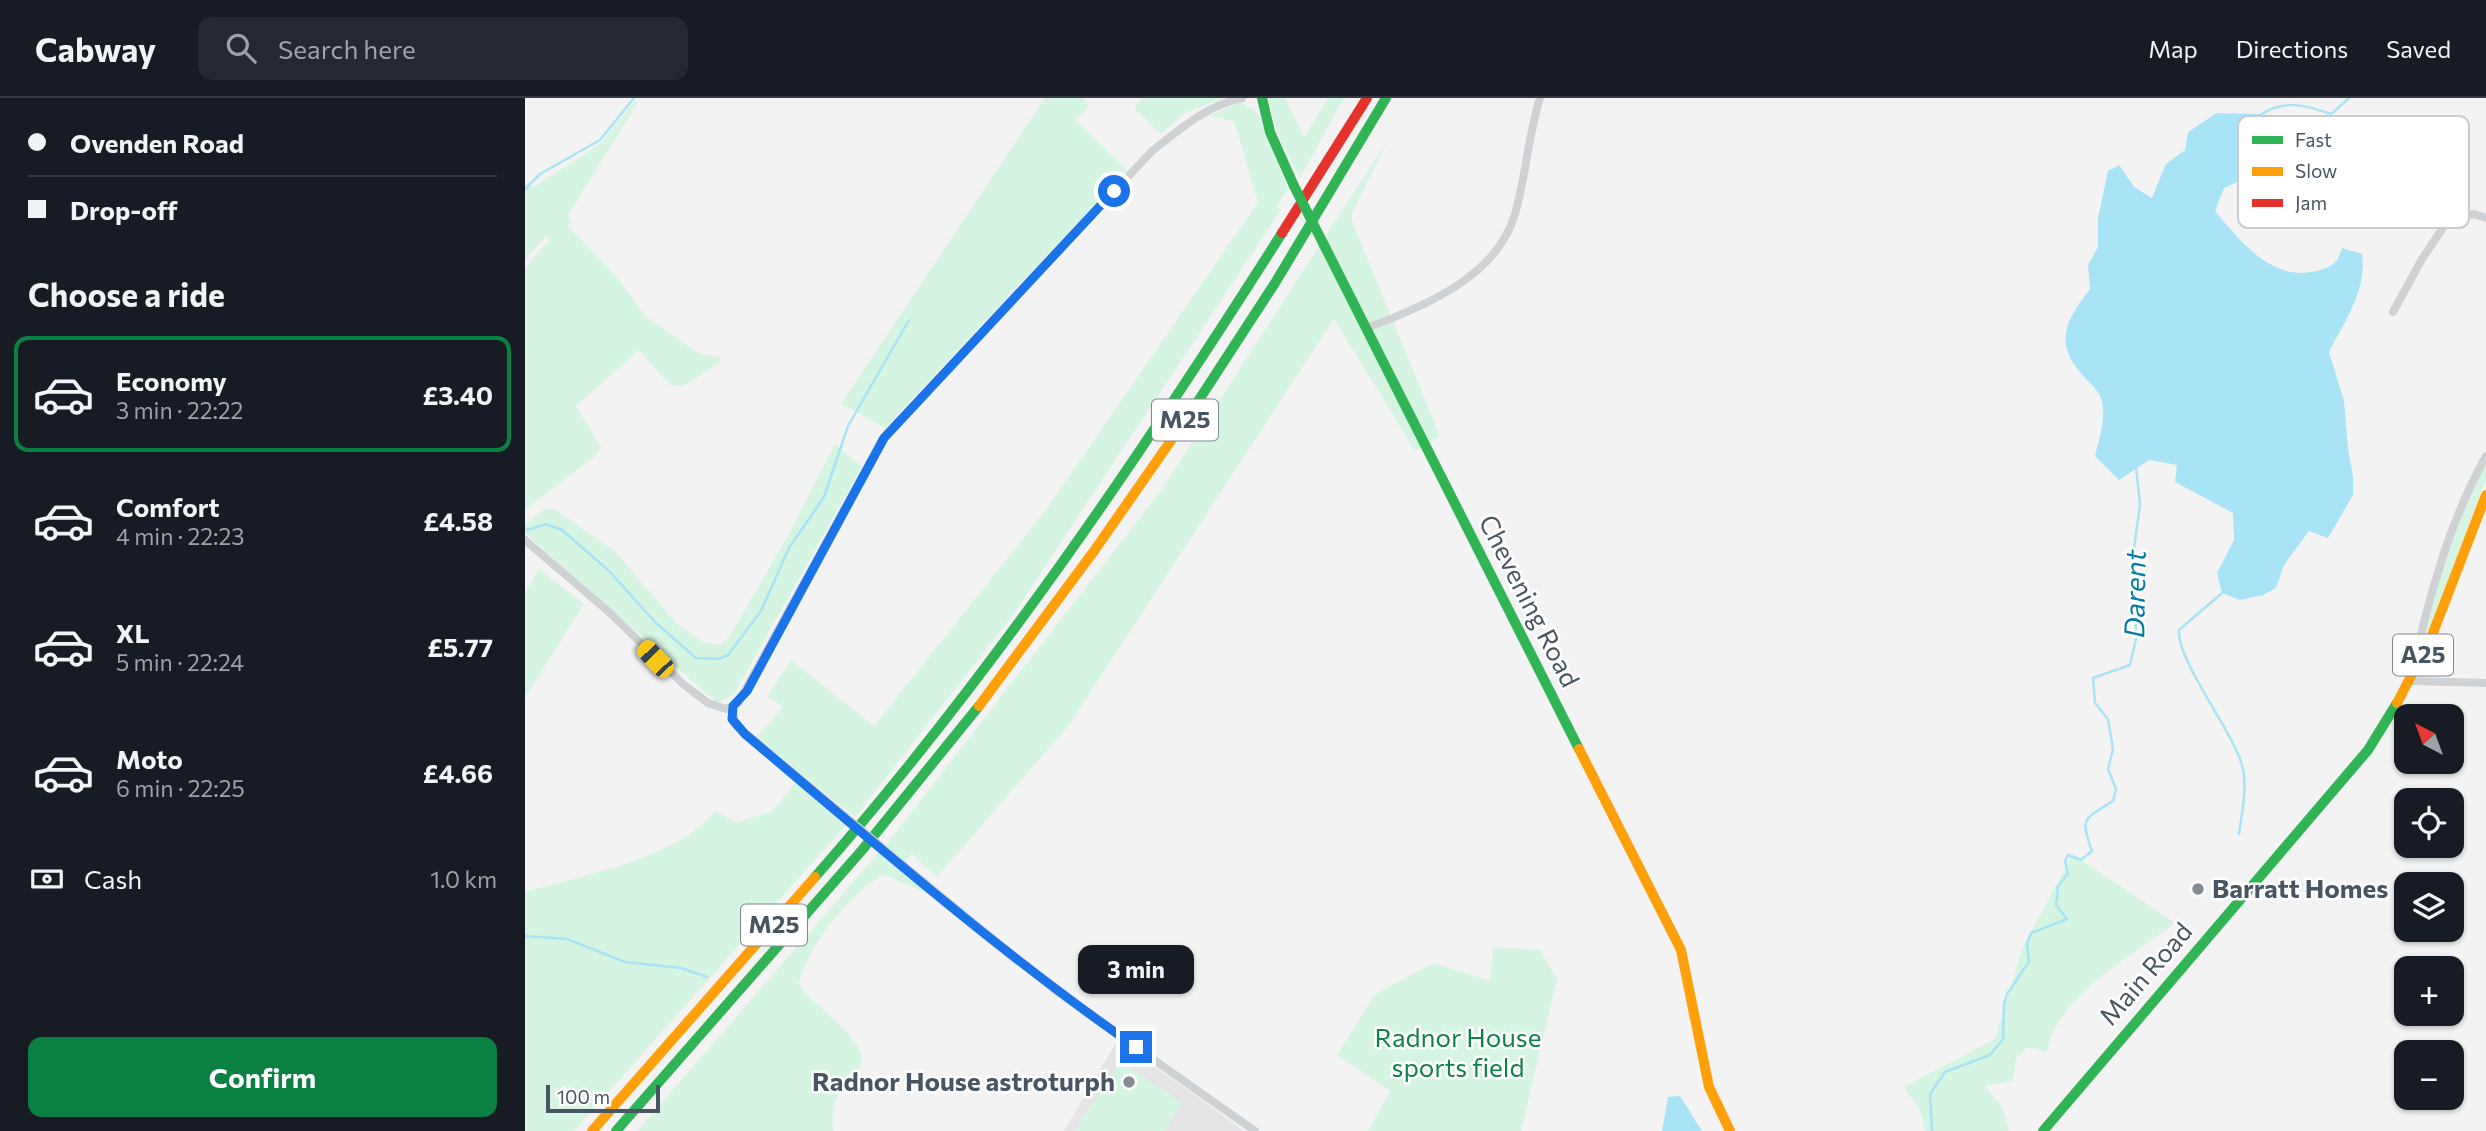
<!DOCTYPE html>
<html lang="en">
<head>
<meta charset="utf-8">
<style>
  :root { --surface:#171b24; --page:#242831; --text:#f1f3f6; --muted:#9ea1a6; --line:#363941; --accent:#0b8043 }
  body { margin:0; font-family:Commissioner,sans-serif; background:var(--page); color:var(--text); height:100vh; display:flex; flex-direction:column; font-size:26px; white-space:nowrap }
  * { box-sizing:border-box; margin:0 }
  p { font-size:23px; color:var(--muted) }
  .icon { flex:none; width:38px; height:38px; fill:none; stroke:currentColor; stroke-width:2; stroke-linecap:round; stroke-linejoin:round }
  .map { position:relative; flex:1; overflow:hidden }
  .panel { display:flex; flex-direction:column; background:var(--surface); width:525px }
  .panel>* { flex:none }
  .hud { display:grid; align-content:center; height:154px; padding:0 28px; background:var(--surface) }
  .needle { width:46px; rotate:319deg }
  .controls { position:absolute; left:1869px; top:606px; display:grid; gap:14px }
  .controls a { display:grid; place-items:center; width:70px; height:70px; border-radius:14px; background:var(--surface); box-shadow:0 2px 5px #0004; font-size:35px }
  .scale { position:absolute; left:21px; bottom:18px; width:114px; box-sizing:border-box; padding-left:7px; border:4px solid #485563; border-top:0; font-size:19px; line-height:24px; white-space:nowrap; color:#485563; -webkit-text-stroke:5px #fff; paint-order:stroke }
  .end { position:absolute; width:32px; height:32px; margin:-16px; border:9px solid #1a73e8; background:#fff; box-shadow:0 0 0 4px #fff }
  .from { border-radius:50% }
  .bubble { position:absolute; height:49px; border-radius:14px; background:var(--surface); box-shadow:0 2px 5px #0004; font-size:23px; font-weight:700; line-height:49px; text-align:center }
  .car { position:absolute; width:21px; height:42px; margin:-21px -10px; border-radius:9px; box-shadow:0 0 5px 2px #0007; background:linear-gradient(#f5c518 24%,#345 0 40%,#f5c518 0 76%,#345 0 86%,#f5c518 0) }
  .hud b { display:flex; align-items:center; gap:24px; height:66px; font-size:26px }
  .hud b+b { border-top:2px solid var(--line) }
  .hud i { width:18px; height:18px; background:var(--text) }
  ul { padding:0; list-style:none }
  li { display:flex; align-items:center; gap:21px; height:116px; margin:0 14px 10px; padding:0 14px; border:4px solid transparent; border-radius:14px }
  li div { flex:1 }
  li b { display:block; font-size:26px }
  li em { font-style:normal; font-weight:700 }
  li.active { border-color:var(--accent) }
  li>.icon { width:63px; height:63px; stroke-width:1.5 }
  h2 { padding:0 28px; font-size:32px; line-height:84px }
  .pay { display:flex; align-items:center; gap:18px; height:77px; padding:0 28px; font-size:26px }
  .pay p { margin-inline-start:auto }
  .cta { display:flex; gap:14px; margin-top:auto; padding:14px 28px }
  .cta a { flex:1; height:80px; border-radius:14px; background:var(--accent); color:#fff; font-size:28px; font-weight:700; line-height:80px; text-align:center }
  header { display:flex; align-items:center; gap:42px; box-sizing:border-box; height:98px; padding:0 35px; background:var(--surface); border-bottom:2px solid var(--line) }
  header strong { font-size:33px }
  nav { display:flex; gap:38px; margin-inline-start:auto; font-size:24px }
  .search { width:490px; height:63px; background:var(--page); display:flex; align-items:center; gap:18px; box-sizing:border-box; padding:0 24px; border-radius:14px; color:var(--muted); font-size:26px }
  main { display:flex; flex:1; min-height:0 }
  .map>svg:first-child { display:block }
</style>
</head>
<body>
<header>
<strong>Cabway</strong>
<div class="search"><svg class="icon" aria-label="search" viewBox="0 0 24 24"><circle cx="10" cy="10" r="6"/><path d="M15 15l6 6"/></svg>Search here</div>
<nav><a>Map</a><a>Directions</a><a>Saved</a></nav>
</header>
<main>
<section class="panel">
<div class="hud">
<b><i class="from"></i>Ovenden Road</b>
<b><i></i>Drop-off</b>
</div>
<h2>Choose a ride</h2>
<ul>
<li class="active"><svg class="icon" aria-label="car" viewBox="0 0 24 24"><path d="M5 17H2v-5l4-1 3-4h7l3 4 3 1v5h-3M9 17h6M6 11h13"/><circle cx="7" cy="17" r="2"/><circle cx="17" cy="17" r="2"/></svg><div><b>Economy</b><p>3 min · 22:22</p></div><em>£3.40</em></li>
<li><svg class="icon" aria-label="car" viewBox="0 0 24 24"><path d="M5 17H2v-5l4-1 3-4h7l3 4 3 1v5h-3M9 17h6M6 11h13"/><circle cx="7" cy="17" r="2"/><circle cx="17" cy="17" r="2"/></svg><div><b>Comfort</b><p>4 min · 22:23</p></div><em>£4.58</em></li>
<li><svg class="icon" aria-label="car" viewBox="0 0 24 24"><path d="M5 17H2v-5l4-1 3-4h7l3 4 3 1v5h-3M9 17h6M6 11h13"/><circle cx="7" cy="17" r="2"/><circle cx="17" cy="17" r="2"/></svg><div><b>XL</b><p>5 min · 22:24</p></div><em>£5.77</em></li>
<li><svg class="icon" aria-label="car" viewBox="0 0 24 24"><path d="M5 17H2v-5l4-1 3-4h7l3 4 3 1v5h-3M9 17h6M6 11h13"/><circle cx="7" cy="17" r="2"/><circle cx="17" cy="17" r="2"/></svg><div><b>Moto</b><p>6 min · 22:25</p></div><em>£4.66</em></li>
</ul>
<div class="pay"><svg class="icon" aria-label="cash" viewBox="0 0 24 24"><path d="M3 7h18v10H3z"/><circle cx="12" cy="12" r="2"/></svg>Cash<p>1.0 km</p></div>
<div class="cta"><a>Confirm</a></div>
</section>
<div class="map">
<svg width="1961" height="1033" viewBox="0 0 1961 1033">
  <rect width="100%" height="100%" fill="#f4f3f3"/>
  <path fill="#e5e4e6" d="M592,943l91,63 35,27h-179z"/>
  <g fill="#d6f4e2">
    <path d="M520,0h38l6,9 -13,13 51,50 -242,258 -44,-24z"/>
    <path d="M617,0h82l-37,14 -26,22 -27,-26z"/>
    <path d="M743,0h17l19,39 24,-39h16l-44,80 -23,-45z"/>
    <path d="M114,3l-71,114 4,9 -5,1 49,51 30,41 54,37 19,3 1,6 -37,23 -13,-1 -31,-35 -63,56 25,41 -6,9 -70,54v-242l24,-28 -3,-4 -21,24v-75l7,3 69,-45 33,-41z"/>
    <path d="M715,4l14,8 6,8 28,71 -11,16 4,5 -268,405 -158,202 -99,-79 27,-31 -16,-11 24,-36 83,66 171,-215 213,-309 -24,-81 -25,-5z"/>
    <path d="M864,40l-37,75v8l88,215 -25,15 -81,-132 -265,406 -132,152 -25,-23 -8,7 -18,-16 276,-356z"/>
    <path d="M310,346l27,23 -128,227 -17,9 -192,-170v-8l19,-16h10l61,42 63,74 26,17 15,3 10,-8 56,-96z"/>
    <path d="M1961,365v16l-59,154 -3,-1 28,-97z"/>
    <path d="M14,471l45,35 -59,94v-105z"/>
    <path d="M272,683l50,43 -273,307h-49v-239c60,-18 150,-32 190,-81l22,11 34,-10z"/>
    <path d="M355,753l55,46 -50,-22c-31,11 -80,76 -86,109 11,21 68,53 62,79 -2,10 -10,15 -16,22 -12,12 -13,29 -12,46h-196z"/>
    <path d="M1548,756l102,69c-41,31 -120,75 -128,129l-19,-5 -12,12 -3,22 -28,5 18,22 6,23h-84l-5,-21 -16,-23 91,-48 27,-90z"/>
    <path d="M968,849l47,3 17,29 -36,152h-153l22,-40 -53,-36 38,-61 59,-31 56,18z"/>
    <path d="M595,964l63,41 -19,28h-90z"/>
  </g>
  <g fill="#a8e4f6">
    <path d="M1692,15l44,1 -5,32 -14,34 -18,8 -9,23c25,30 57,71 101,60 15,-3 22,-8 26,-23l20,6c5,37 -17,66 -33,98l15,49 4,47 5,29v18l-25,43 -19,-7 -25,34 -8,23 -13,7 -23,5 -18,-7 -5,-20 17,-33 -1,-27 -58,-31 2,-17 -28,-5 -30,20 -24,-24c4,-17 13,-43 5,-60 -4,-9 -15,-17 -21,-25 -26,-32 -10,-54 11,-82l-2,-24 10,-18v-29l10,-47 11,-6 15,22 18,11 14,-34 19,-14 3,-18z"/>
    <path d="M1155,998l22,35h-40l6,-34z"/>
  </g>
  <g fill="none" stroke-linecap="round" stroke-linejoin="round">
    <g stroke="#a8e4f6" stroke-width="2.5">
      <path d="M1735,17c23,-16 46,-10 71,-1l18,-16"/>
      <path d="M0,91l15,-15 60,-34 34,-42"/>
      <path d="M2,432l19,-6 16,6 46,40 48,53 40,35 23,1 9,-4 33,-44 28,-63 35,-51 24,-71 61,-106"/>
      <path d="M1697,495l-43,37c-3,29 53,100 63,135 6,22 0,46 -3,69"/>
      <path d="M0,838l42,3 58,23 56,6 26,9"/>
      <path d="M1407,1033l-2,-37 15,-22 45,-17 13,-16 1,-35 3,-10 22,-32 -2,-18 4,-11 36,-14 -11,-14 2,-19 10,-12 -3,-13 3,-6 13,5 11,-9c-12,-34 -9,-31 21,-50l3,-12 -8,-20 5,-20 -5,-30 -13,-16 -2,-25 37,-13 6,-26 -2,-90 6,-45 -4,-38"/>
    </g>
    <g stroke="#cfd2d4" stroke-width="8">
      <path d="M1924,121l-17,-22 21,-47"/>
      <path d="M1868,214l29,-53 27,-40 25,-5 12,4"/>
      <path d="M842,230c56,-21 130,-51 148,-114 11,-38 13,-78 25,-116"/>
      <path d="M1961,358c-29,52 -46,105 -61,162 -5,22 -12,41 -14,63l75,2"/>
      <path d="M0,442l84,72 74,72 25,19 18,6 12,-6 146,-266 268,-286c27,-21 55,-46 90,-53"/>
      <path d="M208,608l1,18 111,92"/>
      <path d="M366,757l168,138 196,138"/>
    </g>
    <g stroke="#30b455" stroke-width="10">
      <path d="M737,0l8,34 24,54"/>
      <path d="M799,147l255,504"/>
      <path d="M668,311l82,-126 111,-185"/>
      <path d="M290,779c175,-199 325,-420 467,-644"/>
      <path d="M91,1033l247,-282 116,-143"/>
      <path d="M1518,1033l325,-381 29,-47"/>
    </g>
    <g stroke="#ff9f0a" stroke-width="10">
      <path d="M1872,605l34,-65 55,-143"/>
      <path d="M454,608l115,-155 99,-142"/>
      <path d="M1054,651l102,201 28,137 21,44"/>
      <path d="M67,1033l223,-254"/>
    </g>
    <path stroke="#e5322d" stroke-width="10" d="M757,135l85,-135"/>
    <path stroke="#cfd2d4" stroke-width="8" d="M320,718l46,39"/>
    <path stroke="#30b455" stroke-width="10" d="M769,88l30,59"/>
  </g>
  <g fill="none" stroke-linecap="round" stroke-linejoin="round">
    <path stroke="#1a73e8" stroke-width="9" d="M589,93l-230,247 -137,253 -14,15 -1,13 13,15c128,108 254,218 391,313"/>
  </g>
  <g fill="#848c95" stroke="#fff" stroke-width="2.5">
    <circle cx="1673" cy="791" r="7"/>
    <circle cx="604" cy="984" r="7"/>
  </g>
  <g text-anchor="middle" stroke-width="5" stroke-linejoin="round" paint-order="stroke">
    <g fill="#fff" stroke="#7f8892" stroke-width="2">
      <rect x="627" y="301.5" width="66" height="41" rx="5"/>
      <rect x="1868" y="536.5" width="60" height="41" rx="5"/>
      <rect x="216" y="806.5" width="66" height="41" rx="5"/>
    </g>
    <g font-size="24" font-weight="bold" fill="#485563">
      <text x="660" y="330">M25</text>
      <text x="1898" y="565">A25</text>
      <text x="249" y="835">M25</text>
    </g>
    <g font-size="26" fill="#485563" stroke="#fff">
      <text transform="translate(1004 503) rotate(63)" y="9">Chevening Road</text>
      <text transform="translate(1621 876) rotate(-49)" y="9">Main Road</text>
    </g>
    <g font-size="26" font-weight="bold" fill="#485563" stroke="#fff" text-anchor="start">
      <text x="1687" y="800">Barratt Homes</text>
      <text x="590" y="993" text-anchor="end">Radnor House astroturph</text>
    </g>
    <g font-size="26" fill="#0d834b" stroke="#fff">
      <text x="933" y="949">Radnor House<tspan x="933" dy="30">sports field</tspan></text>
    </g>
    <g font-size="28" font-style="italic" fill="#037ea3" stroke="#fff">
      <text transform="translate(1610 496) rotate(-89)" y="10">Darent</text>
    </g>
  </g>
  <rect x="1713" y="18" width="231" height="112" rx="10" fill="#fff" stroke="#c8ccd0" stroke-width="2"/>
  <rect x="1727" y="38" width="31" height="8" fill="#30b455"/>
  <rect x="1727" y="69" width="31" height="9" fill="#ff9f0a"/>
  <rect x="1727" y="101" width="31" height="8" fill="#e5322d"/>
  <g font-size="19" fill="#485563">
    <text x="1770" y="49">Fast</text>
    <text x="1770" y="80">Slow</text>
    <text x="1770" y="112">Jam</text>
  </g>
</svg>
<div class="controls">
<a><svg class="needle" viewBox="-14 -14 28 28"><path d="M0-13l5 13h-10z" fill="#e53935"/><path d="M0 13l5-13h-10z" fill="#9ea1a6"/></svg></a>
<a><svg class="icon" aria-label="locate" viewBox="0 0 24 24"><circle cx="12" cy="12" r="6"/><path d="M12 2v4M12 18v4M2 12h4M18 12h4"/></svg></a>
<a><svg class="icon" aria-label="layers" viewBox="0 0 24 24"><path d="M12 4l9 5-9 5-9-5zM3 14l9 5 9-5"/></svg></a>
<a>+</a>
<a>−</a>
</div>
<div class="scale">100 m</div>
<i class="end from" style="left:589px;top:93px"></i>
<i class="end" style="left:611px;top:949px"></i>
<div class="bubble" style="left:553px;top:847px;width:116px">3 min</div>
<i class="car" style="left:130px;top:561px;rotate:316deg"></i>
</div>
</main>
</body>
</html>
